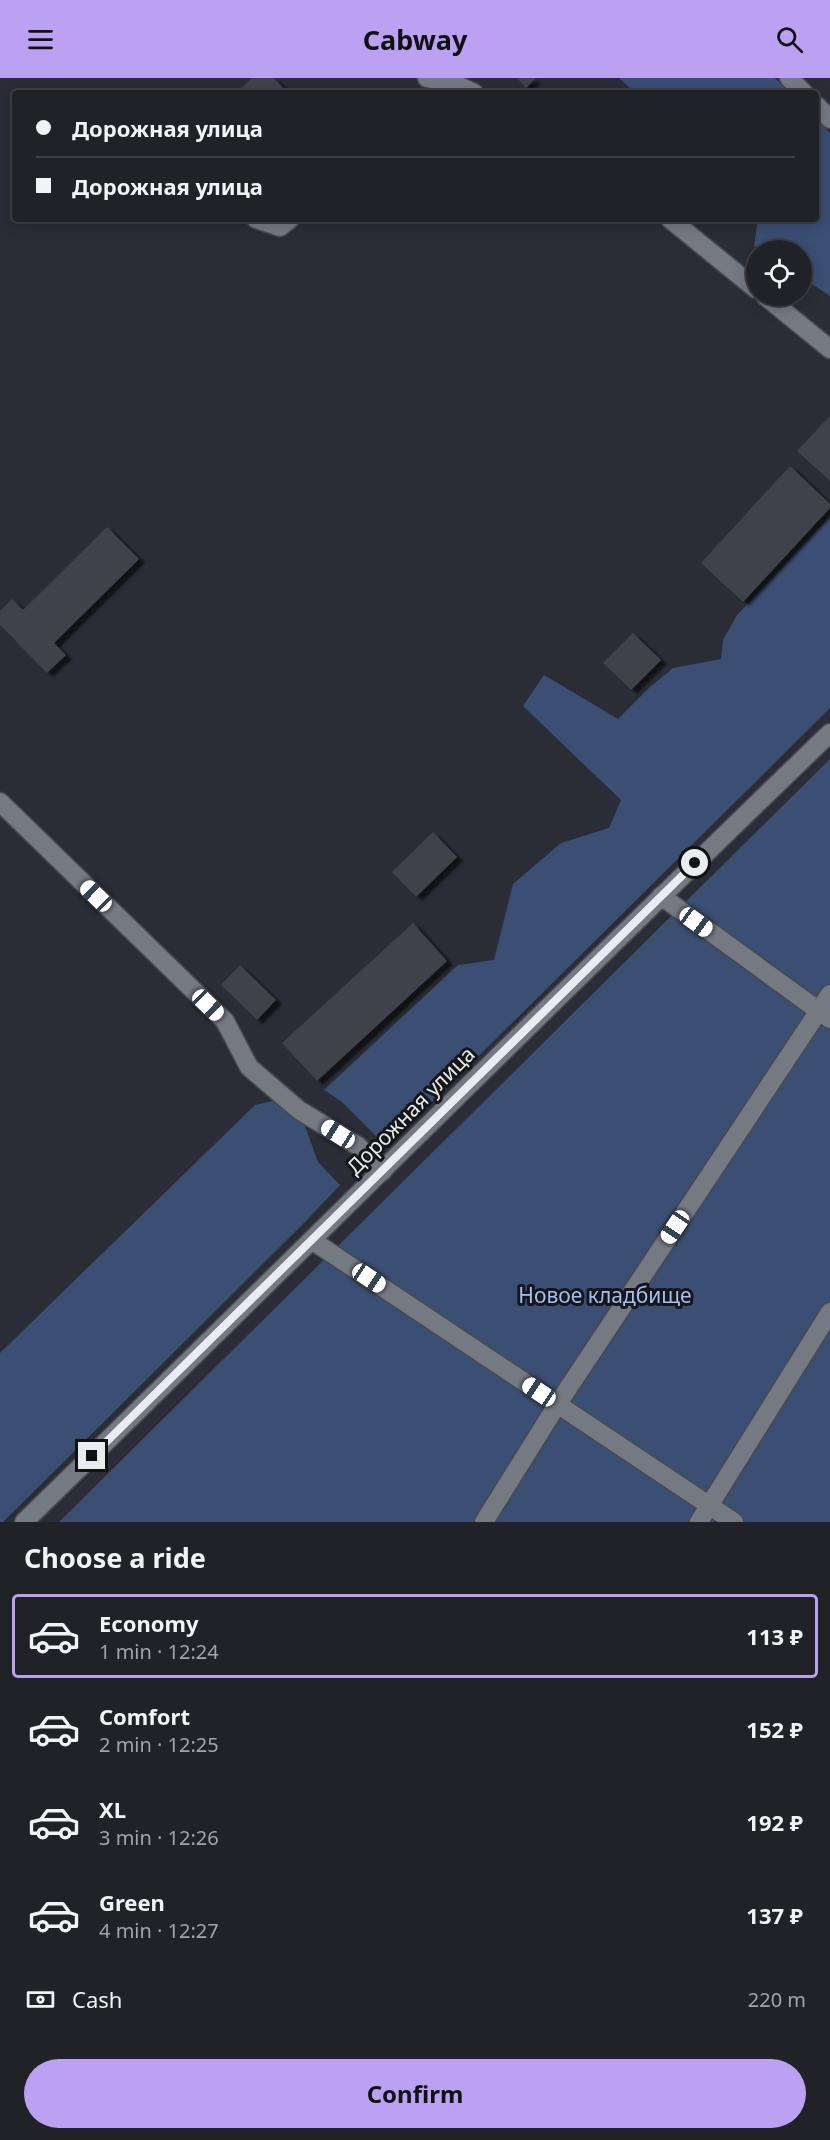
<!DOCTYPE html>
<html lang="en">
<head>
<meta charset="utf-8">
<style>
  :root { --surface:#202228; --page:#2d2f34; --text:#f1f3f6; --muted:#a2a4a8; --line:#3d3f45; --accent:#bca0f2 }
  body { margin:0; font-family:"Noto Sans",sans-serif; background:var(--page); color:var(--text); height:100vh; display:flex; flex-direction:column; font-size:22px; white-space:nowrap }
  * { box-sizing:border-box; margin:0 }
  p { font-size:20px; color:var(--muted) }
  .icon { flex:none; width:33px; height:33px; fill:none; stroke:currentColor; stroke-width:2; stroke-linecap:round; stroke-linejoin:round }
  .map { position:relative; height:1444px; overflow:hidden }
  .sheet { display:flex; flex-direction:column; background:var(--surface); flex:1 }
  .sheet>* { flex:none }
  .top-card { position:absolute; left:12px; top:12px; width:807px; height:132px; border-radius:6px; box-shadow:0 3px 15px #0003,0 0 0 2px var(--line); display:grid; align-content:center; height:132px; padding:0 24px; background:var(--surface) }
  .buttons { position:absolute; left:746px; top:162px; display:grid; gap:12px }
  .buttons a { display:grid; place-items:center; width:66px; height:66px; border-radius:50%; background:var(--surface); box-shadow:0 3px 15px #0003,0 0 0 2px var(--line); font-size:30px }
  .end { position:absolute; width:27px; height:27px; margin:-14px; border:8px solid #e9ecf0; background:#111; box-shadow:0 0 0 3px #111 }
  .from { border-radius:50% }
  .car { position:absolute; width:18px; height:36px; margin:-18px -9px; border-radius:8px; box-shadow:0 0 4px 2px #0007; background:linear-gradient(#fff 24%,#345 0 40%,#fff 0 76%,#345 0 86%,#fff 0) }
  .top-card b { display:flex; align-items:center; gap:21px; height:57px; font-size:22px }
  .top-card b+b { border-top:2px solid var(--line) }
  .top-card i { width:15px; height:15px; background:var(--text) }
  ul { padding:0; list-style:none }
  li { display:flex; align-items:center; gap:18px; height:84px; margin:0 12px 9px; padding:0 12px; border:3px solid transparent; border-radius:6px }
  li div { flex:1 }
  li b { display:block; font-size:22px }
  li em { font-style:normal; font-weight:700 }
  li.current { border-color:var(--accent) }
  li>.icon { width:54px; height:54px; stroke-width:1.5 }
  h2 { padding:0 24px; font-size:27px; line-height:72px }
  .pay { display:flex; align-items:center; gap:15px; height:66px; padding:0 24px; font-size:22px }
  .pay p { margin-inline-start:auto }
  .button { display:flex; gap:12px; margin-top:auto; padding:12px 24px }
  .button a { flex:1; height:69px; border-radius:36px; background:var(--accent); color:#111; font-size:24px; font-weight:700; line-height:69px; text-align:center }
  header { display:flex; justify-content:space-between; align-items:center; height:78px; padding:0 24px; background:var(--accent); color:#111; font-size:27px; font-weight:700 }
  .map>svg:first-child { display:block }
</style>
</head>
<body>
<header><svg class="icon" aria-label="menu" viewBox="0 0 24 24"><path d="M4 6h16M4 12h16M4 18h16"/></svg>Cabway<svg class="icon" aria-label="search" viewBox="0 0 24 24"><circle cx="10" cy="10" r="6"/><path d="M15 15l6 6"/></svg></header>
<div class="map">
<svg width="830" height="1444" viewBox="0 0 830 1444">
  <defs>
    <filter id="shadow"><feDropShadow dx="6" dy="4" stdDeviation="1.5" flood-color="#0009"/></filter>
  </defs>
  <rect width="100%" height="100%" fill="#2a2d35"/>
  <g fill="#3b4e74">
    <path d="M619,0h156l15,15h-155z"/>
    <path d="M816,41l14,14v163l-29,-19v-27h-40l-7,-4 4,-27h58z"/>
    <path d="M830,438v192l-443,439 -45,-45 -18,-12 134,-125 36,-5 19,-76 48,-41 48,-15 12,-28 -98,-94 21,-31 74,44 31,-31 24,-20 48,-9 2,-19 14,-25z"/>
    <path d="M830,681v763h-771z"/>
    <path d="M294,1018l24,66 22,23 -34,36 -303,301h-3v-169l255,-248z"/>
  </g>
  <g fill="#3f434a" filter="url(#shadow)">
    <path d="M252,0h22l14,15h-52z"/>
    <path d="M517,0h19l-10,10z"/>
    <path d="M830,338v65l-33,-30z"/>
    <path d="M790,388l40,38v4l-87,94 -42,-39z"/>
    <path d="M107,449l32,32 -85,84 12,12 -19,18 -47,-48v-14l12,-12 11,11z"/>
    <path d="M633,555l28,27 -30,30 -28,-27z"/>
    <path d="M433,754l24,25 -41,40 -24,-25z"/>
    <path d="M413,845l34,38 -130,120 -35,-38z"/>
    <path d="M240,887l36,35 -19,20 -36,-35z"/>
  </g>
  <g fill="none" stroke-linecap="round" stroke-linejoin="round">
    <defs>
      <g id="minor">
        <path d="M427,0l28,6 19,9"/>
        <path d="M789,0l15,15"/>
        <path d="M816,27l14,14"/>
        <path d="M256,141l24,8 10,-8"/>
        <path d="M670,141l86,70"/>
        <path d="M765,218l65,53"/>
        <path d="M0,724l225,219 24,46 50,43 59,36 25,25"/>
        <path d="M661,818l169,123"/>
        <path d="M313,1163l421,281"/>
        <path d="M24,1444c269,-262 535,-528 806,-789"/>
        <path d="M484,1444l73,-117 273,-411"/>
        <path d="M699,1444l131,-210"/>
      </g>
    </defs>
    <use href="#minor" stroke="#46494f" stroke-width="21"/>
    <use href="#minor" stroke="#757982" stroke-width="18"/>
  </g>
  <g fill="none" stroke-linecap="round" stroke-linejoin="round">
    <path stroke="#e9ecf0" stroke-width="8" d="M92,1378l603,-593"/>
  </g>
  <g text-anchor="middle" stroke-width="6" stroke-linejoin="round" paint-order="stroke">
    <g font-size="21" fill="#e9ecf0" stroke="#141619">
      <text transform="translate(411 1033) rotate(-45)" y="7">Дорожная улица</text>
    </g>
    <g font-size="21" fill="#a4bff3" stroke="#141619">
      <text x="605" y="1225">Новое кладбище</text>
    </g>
  </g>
</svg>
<div class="buttons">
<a><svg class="icon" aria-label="locate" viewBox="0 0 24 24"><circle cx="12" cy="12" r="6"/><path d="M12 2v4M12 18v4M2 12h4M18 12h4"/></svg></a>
</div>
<i class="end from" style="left:695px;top:785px"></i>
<i class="end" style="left:92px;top:1378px"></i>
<i class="car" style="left:96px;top:818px;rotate:314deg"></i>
<i class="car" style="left:696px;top:844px;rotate:126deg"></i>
<i class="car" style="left:208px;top:927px;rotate:134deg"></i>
<i class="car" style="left:338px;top:1056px;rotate:302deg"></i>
<i class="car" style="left:675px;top:1149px;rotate:214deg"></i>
<i class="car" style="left:369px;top:1200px;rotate:124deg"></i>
<i class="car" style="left:539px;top:1314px;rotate:304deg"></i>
<div class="top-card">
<b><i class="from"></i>Дорожная улица</b>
<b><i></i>Дорожная улица</b>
</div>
</div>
<section class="sheet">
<h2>Choose a ride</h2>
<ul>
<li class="current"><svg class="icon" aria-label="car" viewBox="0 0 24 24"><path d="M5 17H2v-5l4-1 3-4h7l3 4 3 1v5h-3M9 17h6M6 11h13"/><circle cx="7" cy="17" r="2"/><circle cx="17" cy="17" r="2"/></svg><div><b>Economy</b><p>1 min · 12:24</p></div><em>113 ₽</em></li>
<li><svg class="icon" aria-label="car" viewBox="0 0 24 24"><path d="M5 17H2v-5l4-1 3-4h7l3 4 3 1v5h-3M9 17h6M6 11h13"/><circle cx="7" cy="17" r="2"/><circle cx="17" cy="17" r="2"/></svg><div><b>Comfort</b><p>2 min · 12:25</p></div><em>152 ₽</em></li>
<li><svg class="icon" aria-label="car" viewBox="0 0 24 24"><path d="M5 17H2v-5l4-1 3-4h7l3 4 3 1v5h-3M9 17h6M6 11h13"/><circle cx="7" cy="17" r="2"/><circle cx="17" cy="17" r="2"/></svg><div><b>XL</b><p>3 min · 12:26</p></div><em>192 ₽</em></li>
<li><svg class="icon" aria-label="car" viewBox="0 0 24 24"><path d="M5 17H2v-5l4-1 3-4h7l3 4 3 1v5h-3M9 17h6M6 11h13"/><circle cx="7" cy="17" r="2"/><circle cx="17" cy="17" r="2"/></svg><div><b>Green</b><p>4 min · 12:27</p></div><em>137 ₽</em></li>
</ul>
<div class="pay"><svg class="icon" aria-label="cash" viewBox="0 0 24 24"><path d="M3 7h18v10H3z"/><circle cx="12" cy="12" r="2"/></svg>Cash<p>220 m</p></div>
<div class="button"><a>Confirm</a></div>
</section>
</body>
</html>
